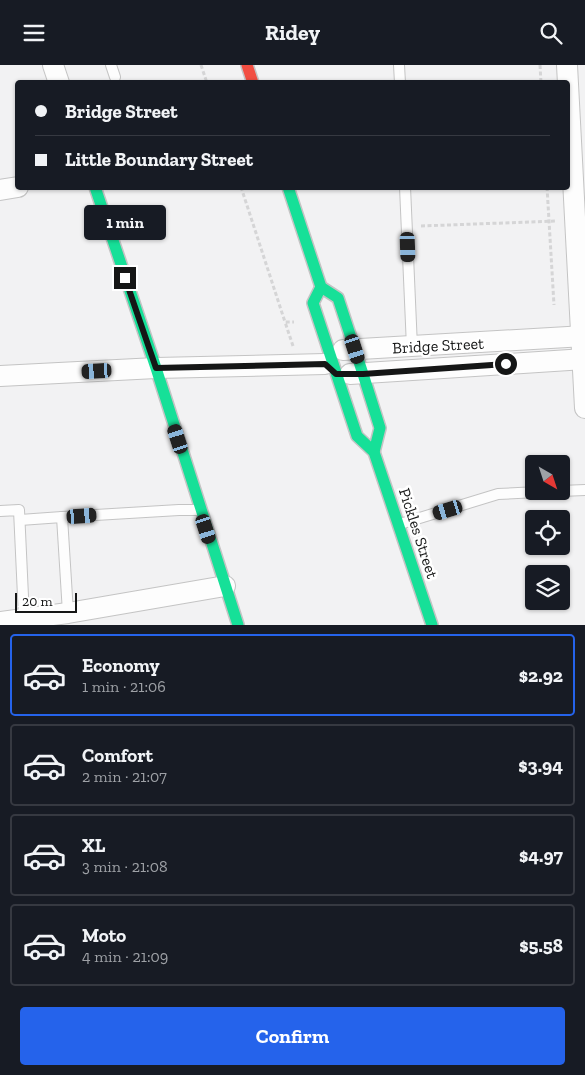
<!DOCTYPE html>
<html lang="en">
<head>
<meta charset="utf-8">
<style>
  :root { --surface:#171b24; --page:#242831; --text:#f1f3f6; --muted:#9ea1a6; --line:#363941; --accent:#2563eb }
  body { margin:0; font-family:"Zilla Slab",serif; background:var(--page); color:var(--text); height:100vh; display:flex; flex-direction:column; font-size:19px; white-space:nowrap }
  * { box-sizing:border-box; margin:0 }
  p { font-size:16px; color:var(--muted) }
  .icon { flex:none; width:28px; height:28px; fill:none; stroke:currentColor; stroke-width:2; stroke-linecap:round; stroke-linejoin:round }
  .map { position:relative; height:560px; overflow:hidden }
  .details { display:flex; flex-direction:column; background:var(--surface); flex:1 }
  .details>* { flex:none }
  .banner { position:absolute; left:15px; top:15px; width:555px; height:110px; border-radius:5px; box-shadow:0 1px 4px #0004; display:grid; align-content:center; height:110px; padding:0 20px; background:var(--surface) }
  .needle { width:32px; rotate:141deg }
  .buttons { position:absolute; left:525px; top:390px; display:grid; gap:10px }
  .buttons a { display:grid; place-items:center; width:45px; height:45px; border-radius:5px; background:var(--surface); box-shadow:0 1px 4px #0004; font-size:25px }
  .scale { position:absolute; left:15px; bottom:12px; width:62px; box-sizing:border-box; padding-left:5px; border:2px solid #151616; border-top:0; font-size:14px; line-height:18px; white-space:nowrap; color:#151616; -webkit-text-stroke:4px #fff; paint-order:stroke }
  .end { position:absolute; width:22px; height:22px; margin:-11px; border:6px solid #151616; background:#fff; box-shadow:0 0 0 2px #fff }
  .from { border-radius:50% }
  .bubble { position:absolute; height:35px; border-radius:5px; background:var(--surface); box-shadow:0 1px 4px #0004; font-size:16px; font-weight:700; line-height:35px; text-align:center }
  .car { position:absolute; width:15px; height:30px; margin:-15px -8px; border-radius:6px; box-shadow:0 0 4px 1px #0007; background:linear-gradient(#222 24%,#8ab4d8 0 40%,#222 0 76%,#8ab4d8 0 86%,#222 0) }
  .banner b { display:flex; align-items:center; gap:18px; height:48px; font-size:19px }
  .banner b+b { border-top:1px solid var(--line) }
  .banner i { width:12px; height:12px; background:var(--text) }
  ul { padding:9px 0 0; list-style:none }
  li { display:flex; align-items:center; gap:15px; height:82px; margin:0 10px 8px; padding:0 10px; border:2px solid var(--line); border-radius:5px }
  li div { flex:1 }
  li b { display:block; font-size:19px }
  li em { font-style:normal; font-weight:700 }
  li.current { border-color:var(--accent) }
  li>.icon { width:45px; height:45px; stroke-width:1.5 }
  .primary-button { display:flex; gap:10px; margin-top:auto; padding:10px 20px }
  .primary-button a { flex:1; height:58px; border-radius:5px; background:var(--accent); color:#fff; font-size:20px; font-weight:700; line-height:58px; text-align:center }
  header { display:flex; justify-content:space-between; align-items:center; height:65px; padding:0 20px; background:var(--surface); font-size:22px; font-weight:700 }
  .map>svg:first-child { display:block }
</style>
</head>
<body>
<header><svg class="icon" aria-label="menu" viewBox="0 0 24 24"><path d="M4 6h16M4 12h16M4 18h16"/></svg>Ridey<svg class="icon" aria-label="search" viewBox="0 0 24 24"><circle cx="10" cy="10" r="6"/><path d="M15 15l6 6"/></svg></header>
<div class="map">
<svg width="585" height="560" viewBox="0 0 585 560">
  <rect width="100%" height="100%" fill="#f2f2f3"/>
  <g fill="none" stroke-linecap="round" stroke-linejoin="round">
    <defs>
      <g id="lane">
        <path d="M111,0l4,12"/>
        <path d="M399,0l1,18"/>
        <path d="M405,122l7,160"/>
        <path d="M561,426l24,-1"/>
        <path d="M0,446l19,-1 5,108"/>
        <path d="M62,452l117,-7h21"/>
        <path d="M20,455l42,-3 6,96"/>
        <path d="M400,459l98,-30 60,-3"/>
      </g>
      <g id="street">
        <path d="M53,0l6,18"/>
        <path d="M567,0l18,343"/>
        <path d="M0,125l18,-3"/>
        <path d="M343,285l242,-14"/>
        <path d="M350,309l235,-15"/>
        <path d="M0,311l156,-8 169,-4"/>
        <path d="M0,557l68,-9 157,-27"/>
      </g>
      <g id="fast">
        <path d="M95,122l61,181 82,257"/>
        <path d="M288,122l33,100 17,11 25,76 17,54 -6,24"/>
        <path d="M321,222l-8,16 44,133 17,16 58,173"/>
      </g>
      <path id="jam" d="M247,0l6,18"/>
    </defs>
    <use href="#lane" stroke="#c4c4c4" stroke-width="12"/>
    <use href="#street" stroke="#c4c4c4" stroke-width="22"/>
    <use href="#fast" stroke="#c4c4c4" stroke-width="14"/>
    <use href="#jam" stroke="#c4c4c4" stroke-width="14"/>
    <g stroke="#d5d5d6" stroke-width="3" stroke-dasharray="4 2.5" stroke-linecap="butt">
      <path d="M201,0l6,18"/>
      <path d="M540,0l1,18"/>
      <path d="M241,122l44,135"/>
      <path d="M547,122l7,118"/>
      <path d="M421,161l136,-5"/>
      <path d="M293,281l-8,-24h9"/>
    </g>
    <use href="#lane" stroke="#fdfdfd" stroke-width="10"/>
    <use href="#street" stroke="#fdfdfd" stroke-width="20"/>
    <use href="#fast" stroke="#16e098" stroke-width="11"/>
    <use href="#jam" stroke="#f24e42" stroke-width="11"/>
  </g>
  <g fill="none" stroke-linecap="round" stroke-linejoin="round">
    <path stroke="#151616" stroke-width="6" d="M125,213l31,90 169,-4 11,10h27l143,-10"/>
  </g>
  <g text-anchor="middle" stroke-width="5" stroke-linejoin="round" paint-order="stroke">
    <g font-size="16" fill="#151616" stroke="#fff">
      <text transform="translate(438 280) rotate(-3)" y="6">Bridge Street</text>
      <text transform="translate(419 468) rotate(72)" y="6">Pickles Street</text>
    </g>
  </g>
</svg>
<div class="buttons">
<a><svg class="needle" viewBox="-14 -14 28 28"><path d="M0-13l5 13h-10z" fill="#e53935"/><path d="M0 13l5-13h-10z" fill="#9ea1a6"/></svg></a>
<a><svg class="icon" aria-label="locate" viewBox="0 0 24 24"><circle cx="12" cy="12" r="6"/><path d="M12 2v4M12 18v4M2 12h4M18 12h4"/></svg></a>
<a><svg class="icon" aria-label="layers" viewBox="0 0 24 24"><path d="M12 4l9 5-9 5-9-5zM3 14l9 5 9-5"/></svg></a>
</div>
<div class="scale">20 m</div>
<i class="end from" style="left:506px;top:299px"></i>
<i class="end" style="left:125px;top:213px"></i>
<div class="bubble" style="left:84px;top:140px;width:82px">1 min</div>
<i class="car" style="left:408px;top:182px;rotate:178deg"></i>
<i class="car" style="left:355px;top:284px;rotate:162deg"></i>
<i class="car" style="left:97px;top:306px;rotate:267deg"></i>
<i class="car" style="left:178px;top:374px;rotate:342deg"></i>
<i class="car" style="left:448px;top:445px;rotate:253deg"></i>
<i class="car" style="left:82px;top:451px;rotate:86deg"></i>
<i class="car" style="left:206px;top:464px;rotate:162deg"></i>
<div class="banner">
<b><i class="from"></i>Bridge Street</b>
<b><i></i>Little Boundary Street</b>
</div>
</div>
<section class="details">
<ul>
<li class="current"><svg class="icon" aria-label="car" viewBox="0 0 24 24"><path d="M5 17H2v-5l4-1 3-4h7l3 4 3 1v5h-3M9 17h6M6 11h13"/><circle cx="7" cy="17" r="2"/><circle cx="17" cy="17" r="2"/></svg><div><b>Economy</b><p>1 min · 21:06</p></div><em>$2.92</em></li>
<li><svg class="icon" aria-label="car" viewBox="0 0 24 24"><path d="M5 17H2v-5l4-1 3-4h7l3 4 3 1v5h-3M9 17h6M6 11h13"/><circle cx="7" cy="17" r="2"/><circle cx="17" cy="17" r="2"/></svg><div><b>Comfort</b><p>2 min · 21:07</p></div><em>$3.94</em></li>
<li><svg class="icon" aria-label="car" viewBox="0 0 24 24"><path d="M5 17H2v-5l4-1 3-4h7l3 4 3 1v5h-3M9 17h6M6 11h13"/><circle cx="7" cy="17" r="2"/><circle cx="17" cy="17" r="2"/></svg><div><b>XL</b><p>3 min · 21:08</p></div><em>$4.97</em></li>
<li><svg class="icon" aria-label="car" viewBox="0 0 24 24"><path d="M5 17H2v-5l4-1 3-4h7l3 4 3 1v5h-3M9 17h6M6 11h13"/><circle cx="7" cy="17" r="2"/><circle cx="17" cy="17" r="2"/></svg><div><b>Moto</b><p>4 min · 21:09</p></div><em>$5.58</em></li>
</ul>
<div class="primary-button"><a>Confirm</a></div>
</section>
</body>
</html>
